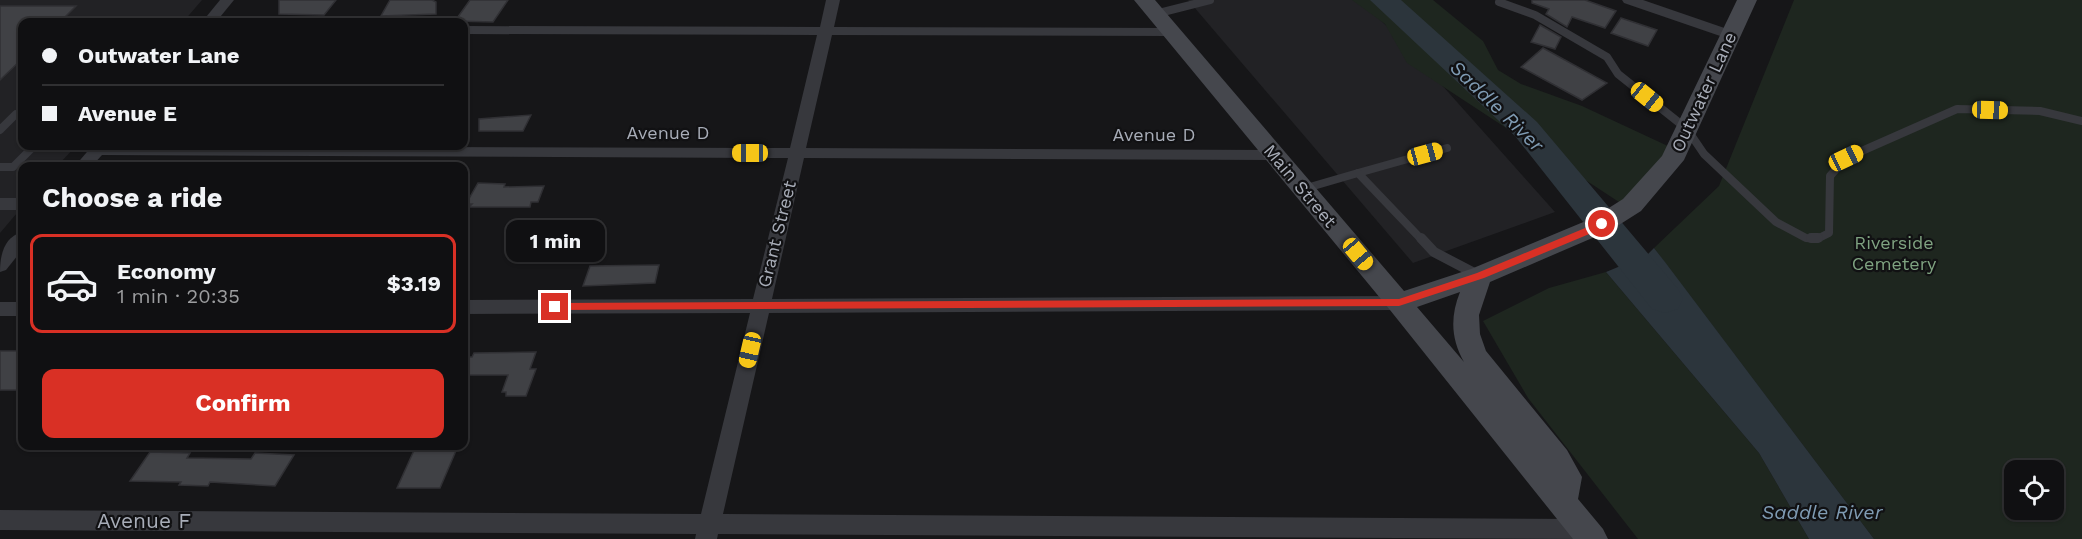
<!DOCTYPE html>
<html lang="en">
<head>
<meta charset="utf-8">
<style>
  :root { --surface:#101012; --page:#1e1e20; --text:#f1f3f6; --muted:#9c9d9f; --line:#303032; --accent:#d93025 }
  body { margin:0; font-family:"Work Sans",sans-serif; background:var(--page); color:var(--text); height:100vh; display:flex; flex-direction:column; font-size:22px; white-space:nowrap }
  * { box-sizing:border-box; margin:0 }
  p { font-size:20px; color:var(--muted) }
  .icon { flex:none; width:33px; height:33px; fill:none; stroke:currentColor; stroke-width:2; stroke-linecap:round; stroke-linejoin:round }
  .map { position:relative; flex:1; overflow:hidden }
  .sheet { position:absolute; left:18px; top:162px; width:450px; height:288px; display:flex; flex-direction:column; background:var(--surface); border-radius:12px; box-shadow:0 2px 4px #0004,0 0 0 2px var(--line) }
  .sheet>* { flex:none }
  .guide { position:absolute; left:18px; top:18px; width:450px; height:132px; border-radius:12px; box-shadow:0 2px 4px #0004,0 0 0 2px var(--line); display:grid; align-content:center; height:132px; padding:0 24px; background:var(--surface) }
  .tools { position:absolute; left:2004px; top:460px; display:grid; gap:12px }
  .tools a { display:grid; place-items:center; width:60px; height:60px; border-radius:12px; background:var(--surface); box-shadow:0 2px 4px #0004,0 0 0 2px var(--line); font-size:30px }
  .end { position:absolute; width:27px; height:27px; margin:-14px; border:8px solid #d93025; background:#fff; box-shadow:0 0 0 3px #fff }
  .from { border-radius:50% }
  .bubble { position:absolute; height:42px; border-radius:12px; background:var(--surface); box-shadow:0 2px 4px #0004,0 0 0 2px var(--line); font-size:20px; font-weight:700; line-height:42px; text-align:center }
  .car { position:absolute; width:18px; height:36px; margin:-18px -9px; border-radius:8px; box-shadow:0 0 4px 2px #0007; background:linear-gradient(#f5c518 24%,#345 0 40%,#f5c518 0 76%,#345 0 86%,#f5c518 0) }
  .guide b { display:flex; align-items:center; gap:21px; height:57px; font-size:22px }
  .guide b+b { border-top:2px solid var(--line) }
  .guide i { width:15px; height:15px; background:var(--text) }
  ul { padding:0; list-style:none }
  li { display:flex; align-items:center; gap:18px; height:99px; margin:0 12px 9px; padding:0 12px; border:3px solid transparent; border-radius:12px }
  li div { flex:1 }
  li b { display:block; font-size:22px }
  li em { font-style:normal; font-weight:700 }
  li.active { border-color:var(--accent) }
  li>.icon { width:54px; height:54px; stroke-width:1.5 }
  h2 { padding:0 24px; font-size:27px; line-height:72px }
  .button { display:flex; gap:12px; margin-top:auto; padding:12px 24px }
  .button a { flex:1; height:69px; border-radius:12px; background:var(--accent); color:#fff; font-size:24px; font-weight:700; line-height:69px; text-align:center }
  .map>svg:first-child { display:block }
</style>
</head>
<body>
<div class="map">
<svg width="2082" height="539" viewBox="0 0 2082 539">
  <rect width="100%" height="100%" fill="#161618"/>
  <g fill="#222225">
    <path d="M0,0h202l-19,22h-161v124h54l-19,20h-35v41l-22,26z"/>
    <path d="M1188,0h172l48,47 147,165 -142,51z"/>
  </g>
  <g fill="#1e261f" fill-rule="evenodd">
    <path d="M1352,0h81l50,41 15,29 23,14 61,22 88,41 -14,21 -34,36 -215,-141 -22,-39z"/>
    <path d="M1794,0h288v539h-208l-220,-291 65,-62zM2014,471h40v39h-40z"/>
    <path d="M1606,272l153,181 50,86h-171l-110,-141 -45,-77 66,-33z"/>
  </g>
  <path fill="#2c353c" d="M1654,248l11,14 209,277h-65l-50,-86 -153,-181 41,-17z"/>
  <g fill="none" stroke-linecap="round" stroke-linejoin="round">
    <path fill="#2c353c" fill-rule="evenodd" d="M1370,0h31l136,122 141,167 5,10 -5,10 -13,4 -13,-4 -137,-173z"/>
  </g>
  <g fill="#404145" stroke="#303034" stroke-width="1.5">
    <path d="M279,0h57l-12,15 -45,-1z"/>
    <path d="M390,0h42l4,2v12l-55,2z"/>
    <path d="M470,0h38l-15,22 -38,-1z"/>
    <path d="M1532,0h53l31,11 -11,17 -33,-11 -5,10 -21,-13 3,-5 -17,-6z"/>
    <path d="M0,6h76l-16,16h-38v37l-22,21z"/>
    <path d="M1621,18l36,12 -9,16 -37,-13z"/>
    <path d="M1540,25l21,12 -6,12 -24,-7z"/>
    <path d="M1543,48l64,35 -25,17 -61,-33z"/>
    <path d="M531,115l-8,16h-44v-12z"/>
    <path d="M478,183l27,1 -1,3 40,-1 -6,16h-7l-1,5h-61l3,-3h-6z"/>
    <path d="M659,265l-4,18 -72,3 7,-20z"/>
    <path d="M0,351h22v33l-5,6h-17z"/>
    <path d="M536,352l-6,17h6l-10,27h-20v-4h-4l6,-17h-44v-18h8l2,-4z"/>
    <path d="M416,446h42l-18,42h-43z"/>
    <path d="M150,452l40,1 -3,5 64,1 4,-6 39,2 -19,31 -65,-4 -2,4 -29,-1 2,-3 -51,-1z"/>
  </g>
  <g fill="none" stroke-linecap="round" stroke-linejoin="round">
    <g stroke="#37383d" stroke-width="8">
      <path d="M1499,2l36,13 72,42 11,17 69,55 17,25 72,68 30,16 11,1 12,-6 1,-57 16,-18 111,-49 83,2 42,10"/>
      <path d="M1155,14l55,-14"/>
      <path d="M0,130l16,-16 6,1"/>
      <path d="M0,167h13l21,-21"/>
      <path d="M1358,173l89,-25"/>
      <path d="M1303,189l55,-16 64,67"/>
    </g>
    <g stroke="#37383d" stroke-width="10">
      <path d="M1421,238l13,14 44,23"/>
      <path d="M1811,238h7"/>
    </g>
    <g fill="#37383d" fill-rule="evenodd">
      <path d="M220,0h14l-18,22h-14z"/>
      <path d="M826,0h14l-6,27 336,1 7,4 -7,4 -338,-1 -26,113 468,2 6,1 2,4 -2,4 -6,1 -470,-2 -32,141 627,-3 7,2 2,5 -2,5 -7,2 -630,3 -46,201 861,5 8,3 3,7 -3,7 -8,3 -866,-5 -1,5h-22l1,-5 -696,-4v-20l701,4 49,-201 -286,1v-14l289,-1 35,-141 -686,-3 -10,11h-17l17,-20 698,2 27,-113 -353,-1v-8l356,1z"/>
      <path d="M1622,0h21l93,32 2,3 -7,4 -5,-1 -102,-35z"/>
      <rect x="0" y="198" width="22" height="12"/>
      <path d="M22,232v18l-16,20 -6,2c0,-17 4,-35 22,-40z"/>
      <rect x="0" y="302" width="22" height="14"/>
    </g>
    <path fill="#45474d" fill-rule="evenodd" d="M1134,0h21l249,291 67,-22 122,-51 30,-19 39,-43 75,-156h20l-73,160 -43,51 -30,19 -121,52 -11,33 1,19 6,17 81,99 15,27 -4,22 25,30 5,10h-35l-183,-229zM1460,292c-10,25 -9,47 4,70l-47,-55z"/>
  </g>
  <path fill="#d93025" d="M1602,221l4,1v5l-122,51 -85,28 -844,4 -5,-3 5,-4 844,-4 78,-26z"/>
  <g text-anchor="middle" stroke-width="4.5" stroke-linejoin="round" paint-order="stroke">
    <g font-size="18" fill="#a8adb8" stroke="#111113">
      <text transform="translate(1704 92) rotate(-65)" y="6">Outwater Lane</text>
      <text x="668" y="139">Avenue D</text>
      <text x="1154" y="141">Avenue D</text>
      <text transform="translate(1300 186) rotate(50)" y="6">Main Street</text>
      <text transform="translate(777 234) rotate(-76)" y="6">Grant Street</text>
    </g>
    <g font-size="18" fill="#7fa381" stroke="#111113">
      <text x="1894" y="249">Riverside<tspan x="1894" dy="21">Cemetery</tspan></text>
    </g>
    <g font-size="20" font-style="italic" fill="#7f9bb3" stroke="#111113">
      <text transform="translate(1497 106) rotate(44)" y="7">Saddle River</text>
      <text x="1822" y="519">Saddle River</text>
    </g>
    <g font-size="21" fill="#a8adb8" stroke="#111113">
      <text x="144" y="528">Avenue F</text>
    </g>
  </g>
</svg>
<div class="tools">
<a><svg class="icon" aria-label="locate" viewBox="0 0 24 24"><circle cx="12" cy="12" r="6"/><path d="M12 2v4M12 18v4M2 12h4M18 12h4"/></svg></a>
</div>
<i class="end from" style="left:1602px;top:224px"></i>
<i class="end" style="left:555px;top:307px"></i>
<div class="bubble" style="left:506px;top:220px;width:99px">1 min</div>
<i class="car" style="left:1647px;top:97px;rotate:129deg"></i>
<i class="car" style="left:1990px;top:110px;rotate:92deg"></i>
<i class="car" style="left:750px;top:153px;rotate:270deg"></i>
<i class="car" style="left:1425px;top:154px;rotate:75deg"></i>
<i class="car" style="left:1846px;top:158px;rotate:65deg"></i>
<i class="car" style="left:1358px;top:254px;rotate:140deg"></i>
<i class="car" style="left:750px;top:350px;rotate:193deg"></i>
<div class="guide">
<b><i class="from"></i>Outwater Lane</b>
<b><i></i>Avenue E</b>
</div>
<section class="sheet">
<h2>Choose a ride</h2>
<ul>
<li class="active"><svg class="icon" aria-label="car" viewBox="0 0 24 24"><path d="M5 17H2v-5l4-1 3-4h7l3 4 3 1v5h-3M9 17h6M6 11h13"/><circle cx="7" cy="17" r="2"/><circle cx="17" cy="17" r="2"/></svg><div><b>Economy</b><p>1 min · 20:35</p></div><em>$3.19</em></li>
</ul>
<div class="button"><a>Confirm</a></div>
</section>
</div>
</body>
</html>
